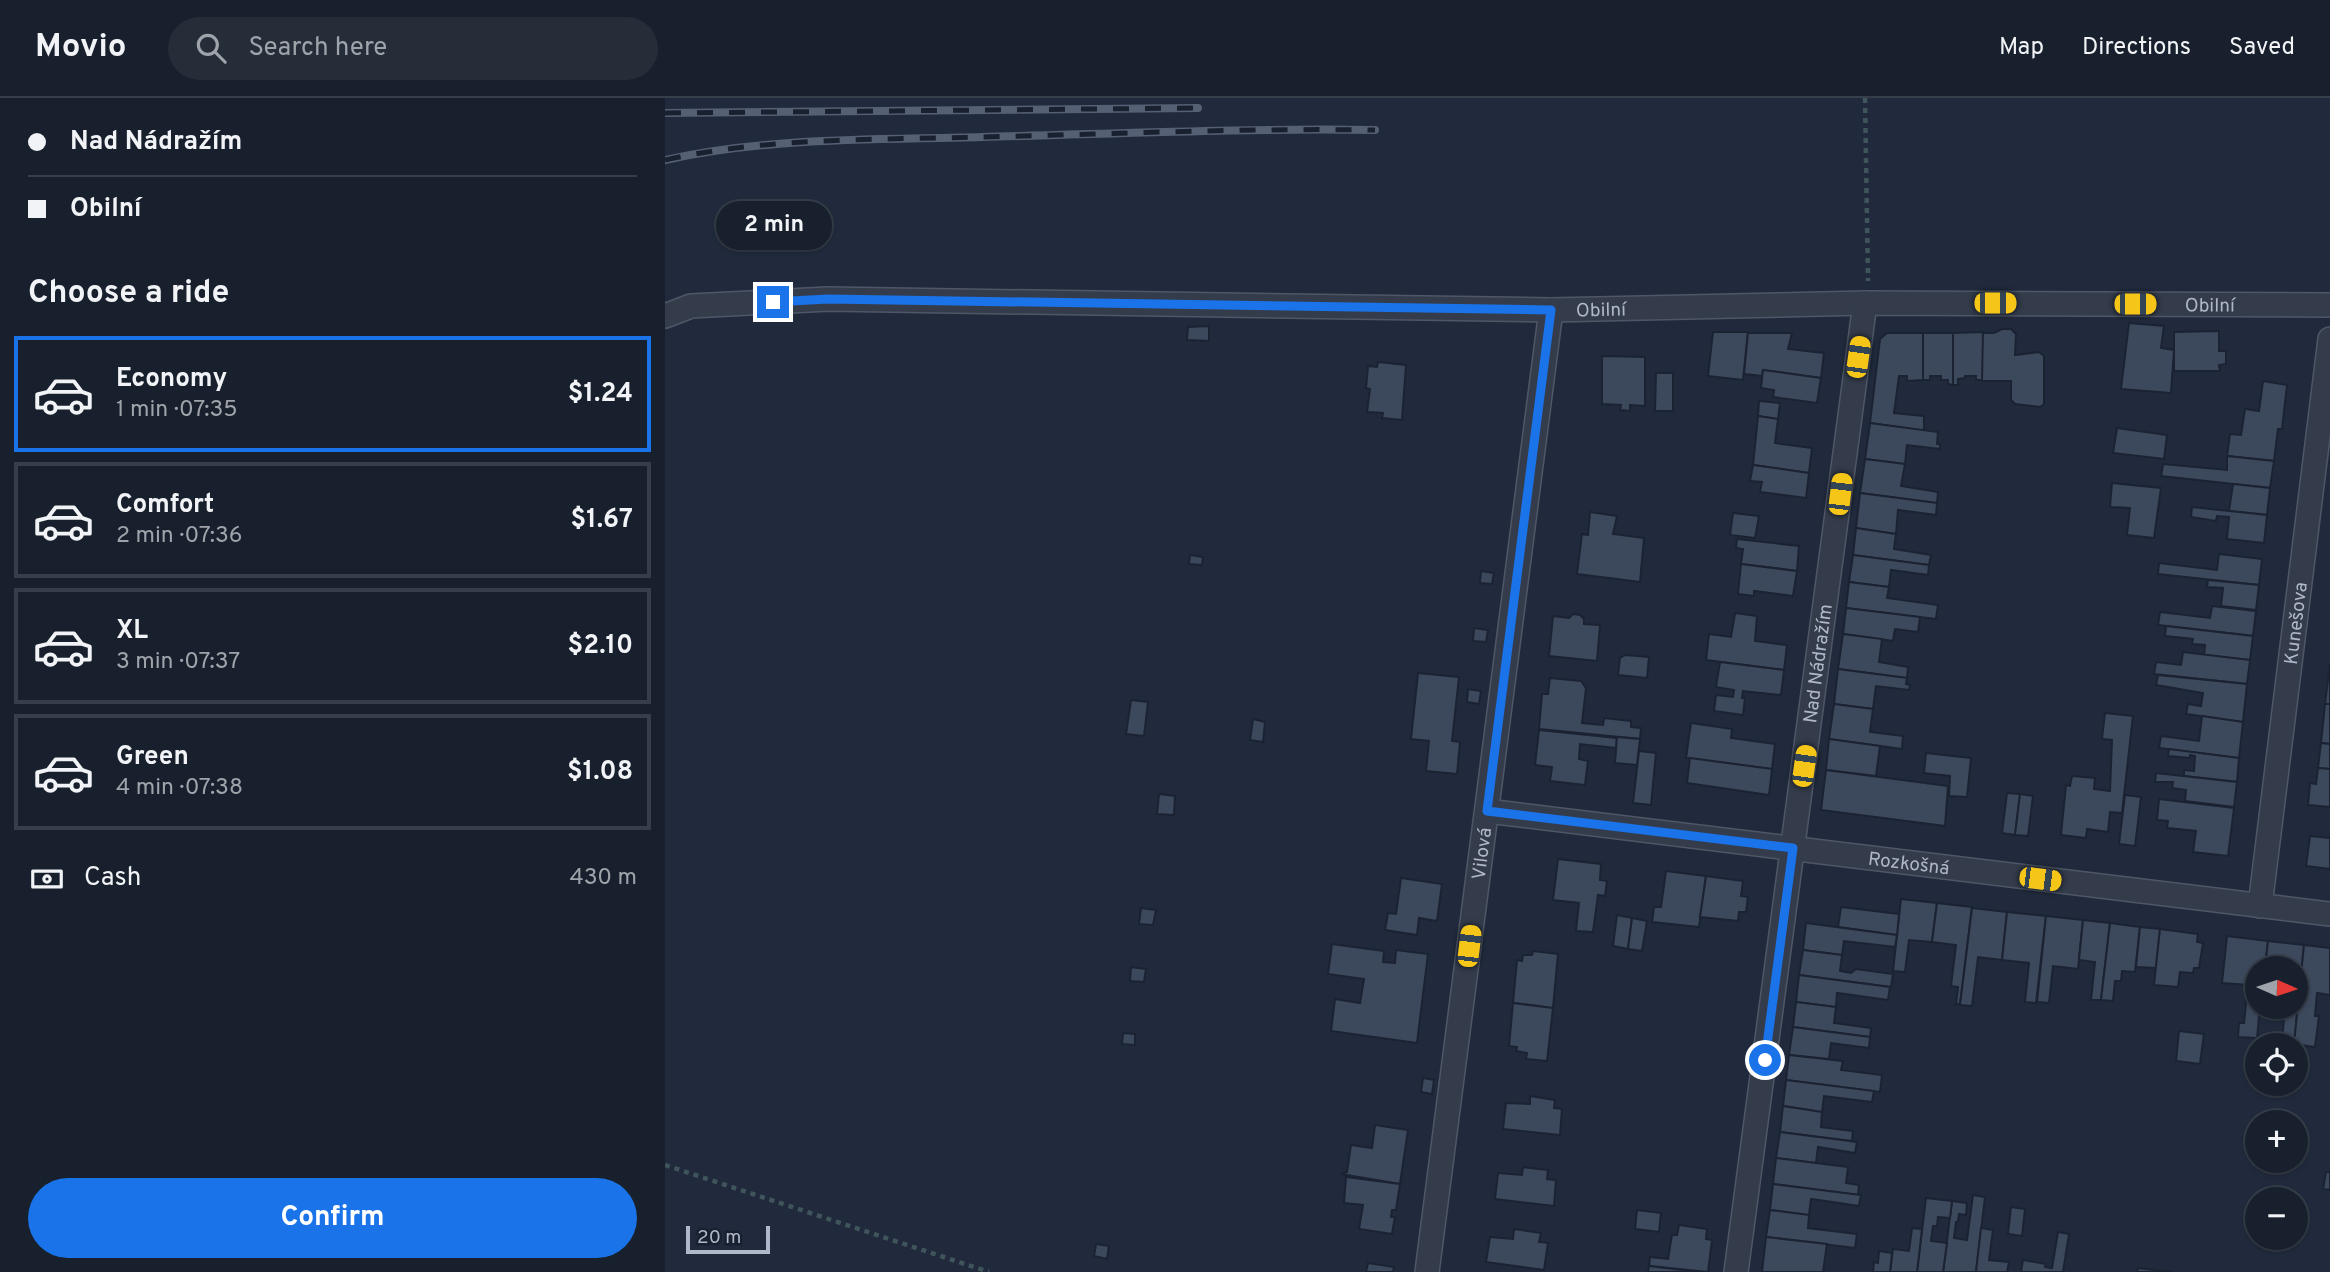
<!DOCTYPE html>
<html lang="en">
<head>
<meta charset="utf-8">
<style>
  :root { --surface:#18202d; --page:#252d39; --text:#f1f3f6; --muted:#9fa3aa; --line:#363e49; --accent:#1a73e8 }
  body { margin:0; font-family:Overpass,sans-serif; background:var(--page); color:var(--text); height:100vh; display:flex; flex-direction:column; font-size:26px; white-space:nowrap }
  * { box-sizing:border-box; margin:0 }
  p { font-size:23px; color:var(--muted) }
  .icon { flex:none; width:38px; height:38px; fill:none; stroke:currentColor; stroke-width:2; stroke-linecap:round; stroke-linejoin:round }
  .map { position:relative; flex:1; overflow:hidden }
  .side { display:flex; flex-direction:column; background:var(--surface); width:665px }
  .side>* { flex:none }
  .guide { display:grid; align-content:center; height:154px; padding:0 28px; background:var(--surface) }
  .needle { width:46px; rotate:93deg }
  .buttons { position:absolute; left:1580px; top:858px; display:grid; gap:14px }
  .buttons a { display:grid; place-items:center; width:63px; height:63px; border-radius:50%; background:var(--surface); box-shadow:0 2px 5px #0004,0 0 0 2px var(--line); font-size:35px }
  .scale { position:absolute; left:21px; bottom:18px; width:84px; box-sizing:border-box; padding-left:7px; border:4px solid #afb7c8; border-top:0; font-size:19px; line-height:24px; white-space:nowrap; color:#afb7c8; -webkit-text-stroke:5px #192131; paint-order:stroke }
  .end { position:absolute; width:32px; height:32px; margin:-16px; border:9px solid #1a73e8; background:#fff; box-shadow:0 0 0 4px #fff }
  .from { border-radius:50% }
  .bubble { position:absolute; height:49px; border-radius:24px; background:var(--surface); box-shadow:0 2px 5px #0004,0 0 0 2px var(--line); font-size:23px; font-weight:700; line-height:49px; text-align:center }
  .car { position:absolute; width:21px; height:42px; margin:-21px -10px; border-radius:9px; box-shadow:0 0 5px 2px #0007; background:linear-gradient(#f5c518 24%,#345 0 40%,#f5c518 0 76%,#345 0 86%,#f5c518 0) }
  .guide b { display:flex; align-items:center; gap:24px; height:66px; font-size:26px }
  .guide b+b { border-top:2px solid var(--line) }
  .guide i { width:18px; height:18px; background:var(--text) }
  ul { padding:0; list-style:none }
  li { display:flex; align-items:center; gap:21px; height:116px; margin:0 14px 10px; padding:0 14px; border:4px solid var(--line); border-radius:0px }
  li div { flex:1 }
  li b { display:block; font-size:26px }
  li em { font-style:normal; font-weight:700 }
  li.current { border-color:var(--accent) }
  li>.icon { width:63px; height:63px; stroke-width:1.5 }
  h2 { padding:0 28px; font-size:32px; line-height:84px }
  .pay { display:flex; align-items:center; gap:18px; height:77px; padding:0 28px; font-size:26px }
  .pay p { margin-inline-start:auto }
  .primary-button { display:flex; gap:14px; margin-top:auto; padding:14px 28px }
  .primary-button a { flex:1; height:80px; border-radius:42px; background:var(--accent); color:#fff; font-size:28px; font-weight:700; line-height:80px; text-align:center }
  header { display:flex; align-items:center; gap:42px; box-sizing:border-box; height:98px; padding:0 35px; background:var(--surface); border-bottom:2px solid var(--line) }
  header strong { font-size:33px }
  nav { display:flex; gap:38px; margin-inline-start:auto; font-size:24px }
  .search { width:490px; height:63px; background:var(--page); display:flex; align-items:center; gap:18px; box-sizing:border-box; padding:0 24px; border-radius:38px; color:var(--muted); font-size:26px }
  main { display:flex; flex:1; min-height:0 }
  .map>svg:first-child { display:block }
</style>
</head>
<body>
<header>
<strong>Movio</strong>
<div class="search"><svg class="icon" aria-label="search" viewBox="0 0 24 24"><circle cx="10" cy="10" r="6"/><path d="M15 15l6 6"/></svg>Search here</div>
<nav><a>Map</a><a>Directions</a><a>Saved</a></nav>
</header>
<main>
<section class="side">
<div class="guide">
<b><i class="from"></i>Nad Nádražím</b>
<b><i></i>Obilní</b>
</div>
<h2>Choose a ride</h2>
<ul>
<li class="current"><svg class="icon" aria-label="car" viewBox="0 0 24 24"><path d="M5 17H2v-5l4-1 3-4h7l3 4 3 1v5h-3M9 17h6M6 11h13"/><circle cx="7" cy="17" r="2"/><circle cx="17" cy="17" r="2"/></svg><div><b>Economy</b><p>1 min · 07:35</p></div><em>$1.24</em></li>
<li><svg class="icon" aria-label="car" viewBox="0 0 24 24"><path d="M5 17H2v-5l4-1 3-4h7l3 4 3 1v5h-3M9 17h6M6 11h13"/><circle cx="7" cy="17" r="2"/><circle cx="17" cy="17" r="2"/></svg><div><b>Comfort</b><p>2 min · 07:36</p></div><em>$1.67</em></li>
<li><svg class="icon" aria-label="car" viewBox="0 0 24 24"><path d="M5 17H2v-5l4-1 3-4h7l3 4 3 1v5h-3M9 17h6M6 11h13"/><circle cx="7" cy="17" r="2"/><circle cx="17" cy="17" r="2"/></svg><div><b>XL</b><p>3 min · 07:37</p></div><em>$2.10</em></li>
<li><svg class="icon" aria-label="car" viewBox="0 0 24 24"><path d="M5 17H2v-5l4-1 3-4h7l3 4 3 1v5h-3M9 17h6M6 11h13"/><circle cx="7" cy="17" r="2"/><circle cx="17" cy="17" r="2"/></svg><div><b>Green</b><p>4 min · 07:38</p></div><em>$1.08</em></li>
</ul>
<div class="pay"><svg class="icon" aria-label="cash" viewBox="0 0 24 24"><path d="M3 7h18v10H3z"/><circle cx="12" cy="12" r="2"/></svg>Cash<p>430 m</p></div>
<div class="primary-button"><a>Confirm</a></div>
</section>
<div class="map">
<svg width="1665" height="1174" viewBox="0 0 1665 1174">
  <rect width="100%" height="100%" fill="#202a3c"/>
  <g fill="#3c485c" stroke="#1b2333" stroke-width="2">
    <path d="M1464,225l35,3 -3,22 13,2 -3,43 -50,-4z"/>
    <path d="M544,228v15l-22,-1 1,-13z"/>
    <path d="M1337,231h9l5,5 -1,21 24,-3 5,4v48l-4,3 -25,-3 -4,-4v-19h-29v-48h12z"/>
    <path d="M1554,233v20h7v13l-7,1 1,6h-46v-39z"/>
    <path d="M1048,234h35l-5,48 -35,-4z"/>
    <path d="M1318,234l-1,48h-6v-4h-11v2l-7,1v6h-5v-52z"/>
    <path d="M1083,235h44l-4,16 36,4 -3,25 -58,-8 -1,6 -18,-2z"/>
    <path d="M1222,235h36v47l-16,1v-5h-8l-5,37 30,3v15l-54,-8 10,-84z"/>
    <path d="M1258,235h30v52l-5,-1v-4h-7v-4h-11v4h-7z"/>
    <path d="M937,258l43,1v49l-15,-1v6l-10,-1 1,-5 -19,-1z"/>
    <path d="M713,264l28,3 -4,55 -20,-2 1,-5 -16,-1 3,-23 -4,-1 2,-22 9,1z"/>
    <path d="M1098,272l58,8 -4,25 -44,-6 1,-7 -13,-2z"/>
    <path d="M991,275h17v38h-18z"/>
    <path d="M1598,283l24,4 -5,44h-4l-4,32 -47,-5 3,-22 11,1 4,-26 14,2z"/>
    <path d="M1094,303l21,2 -2,16 -20,-3z"/>
    <path d="M1093,318l20,3 -3,24 37,5 -3,25 -56,-8z"/>
    <path d="M1205,325l68,9 -1,12h3v5l-33,-4 -2,19 -40,-5z"/>
    <path d="M1452,330l50,7 -3,24 -51,-6z"/>
    <path d="M1562,358l47,5 -4,27 -109,-12 2,-12 64,6z"/>
    <path d="M1200,361l40,5 -4,22 37,6 -1,11 -77,-10z"/>
    <path d="M1088,367l56,8 -3,25 -46,-6 2,-10 -12,-1z"/>
    <path d="M1447,385l49,5 -7,50 -27,-3 3,-27 -20,-1z"/>
    <path d="M1568,386l37,4 -3,27 -38,-4z"/>
    <path d="M1195,395l77,10 -1,12 -38,-5 -2,24 -40,-6z"/>
    <path d="M1527,409l75,8 -3,28 -37,-4 2,-22 -12,-1 -1,5 -25,-4z"/>
    <path d="M925,414l27,4 -4,18 31,4 -4,44 -63,-8 5,-40 6,1z"/>
    <path d="M1068,415l26,3 -4,22 -25,-3z"/>
    <path d="M1191,430l40,6 -2,15 37,6 -2,10 -76,-10z"/>
    <path d="M1072,441l62,7 -2,25 -56,-7 2,-15 -7,-1z"/>
    <path d="M1554,456l43,5 -3,26 -101,-11 1,-11 58,7z"/>
    <path d="M525,457l13,2 -1,8 -13,-1z"/>
    <path d="M1188,457l76,10 -1,10 -37,-5 -2,17 -40,-5z"/>
    <path d="M1076,466l56,7 -4,25 -39,-5v5l-16,-2z"/>
    <path d="M816,473l13,2 -2,11 -12,-1z"/>
    <path d="M1543,482l51,5 -3,25 -35,-4 2,-18 -16,-1z"/>
    <path d="M1184,484l40,5 -2,11 51,7 -2,14 -90,-11z"/>
    <path d="M1547,508l44,5 -3,25 -95,-11 2,-13 50,6z"/>
    <path d="M1181,510l74,9 -2,15 -23,-3 -2,12 -50,-7z"/>
    <path d="M1070,515l22,3 -2,25 32,4 -3,25 -78,-10 3,-26 22,3z"/>
    <path d="M908,516l7,1 4,4v5l16,1 -3,36 -48,-5 4,-40 16,2z"/>
    <path d="M1501,528l87,10 -3,24 -46,-5 1,-10 -13,-1 1,-5 -28,-3z"/>
    <path d="M809,530l14,2 -2,12 -13,-1z"/>
    <path d="M1178,536l39,5 -3,23 29,5 -1,11 -69,-9z"/>
    <path d="M1518,554l67,8 -3,24 -93,-10 2,-12 25,3z"/>
    <path d="M960,557l24,2 -2,21 -29,-3 2,-17z"/>
    <path d="M1055,564l64,8 -3,25 -38,-4 -1,7h3l-2,17 -29,-4 2,-16 17,2 1,-7 -18,-3z"/>
    <path d="M1665,566v40h-5z"/>
    <path d="M1173,571l69,9 -1,6 4,1 -1,5 -33,-4 -3,23 -39,-5z"/>
    <path d="M753,575l41,4 -7,64 8,1 -3,32 -31,-3 3,-30 -18,-2z"/>
    <path d="M1493,577l89,9 -4,38 -57,-8 2,-10 13,2 2,-13 -47,-8z"/>
    <path d="M885,580l31,3 5,7 -4,35 21,2 1,-7 27,3v6l10,1 -1,11 -101,-10 3,-35h6z"/>
    <path d="M803,591l13,2 -2,13 -12,-2z"/>
    <path d="M466,602l17,2 -4,34 -18,-2z"/>
    <path d="M1169,606l39,5 -3,23 33,4 -1,13 -73,-10z"/>
    <path d="M1660,606h5v40l-9,-1z"/>
    <path d="M1440,615l28,3 -11,97 -12,-1 -2,20 -21,-3 -1,9 -25,-3 5,-50 4,1 2,-10 23,2 -1,11 16,2 2,-51 -10,-1z"/>
    <path d="M1537,618l41,6 -4,36 -80,-10 2,-12 38,5z"/>
    <path d="M588,621l12,3 -2,20 -13,-2z"/>
    <path d="M1026,625l41,6 -1,9 44,6 -3,25 -86,-11z"/>
    <path d="M874,632l78,8 -1,10 -36,-4 -1,15 9,2 -3,24 -35,-4 2,-14 -17,-2z"/>
    <path d="M952,639l23,2 -3,26 -22,-2z"/>
    <path d="M1164,641l51,7 -4,30 -50,-6z"/>
    <path d="M1656,645l9,1v25l-12,-1z"/>
    <path d="M1504,651l70,9 -2,24 -53,-6v-6l10,1 1,-15 -5,-1v3l-22,-2z"/>
    <path d="M974,653l17,2 -5,52 -18,-2z"/>
    <path d="M1261,655l45,5 -4,39 -18,-1 1,-20 -26,-3z"/>
    <path d="M1025,660l82,11 -3,26 -82,-12z"/>
    <path d="M1653,670l12,1v38l-22,-2 2,-22 6,1z"/>
    <path d="M1161,672l122,16 -3,40 -124,-16z"/>
    <path d="M1491,675l81,9 -3,25 -49,-6 1,-11 -14,-2 1,-6h-18z"/>
    <path d="M1342,695l13,1 -5,41 -13,-2z"/>
    <path d="M494,696l16,2 -1,19 -17,-1z"/>
    <path d="M1355,696l13,2 -5,40 -13,-1z"/>
    <path d="M1460,697l16,2 -6,49 -16,-2z"/>
    <path d="M1494,701l75,9 -6,48 -35,-4 3,-21 -29,-3 1,-7 -11,-1z"/>
    <path d="M1645,738l20,2v31l-24,-3z"/>
    <path d="M893,761l43,5 -1,16 7,1 -2,15 -7,-1 -5,37 -17,-1 3,-28 -26,-3z"/>
    <path d="M1001,773l40,5 -7,51 -47,-5 2,-15h7z"/>
    <path d="M1041,778l37,5 -2,15 7,1 -2,15h-7l-1,9 -38,-4z"/>
    <path d="M736,780l41,6 -5,37 -18,-3 -2,17 -32,-5 3,-17 8,1z"/>
    <path d="M1236,801l36,4 -5,39 -23,-2 -4,32 -12,-1z"/>
    <path d="M1272,805l35,4 -12,97h-4l2,-17 -7,-1 5,-41 -24,-3z"/>
    <path d="M1176,809l58,7 -2,21 -59,-8z"/>
    <path d="M476,810l15,2 -3,15 -14,-1z"/>
    <path d="M1307,810l35,4 -5,48 -24,-3 -6,49 -12,-1z"/>
    <path d="M1342,814l39,4 -10,87 -11,-1 4,-39 -27,-3z"/>
    <path d="M952,817l15,3 -4,31 -15,-3z"/>
    <path d="M1381,818l37,4 -5,49 -25,-3 -4,37 -12,-1z"/>
    <path d="M967,820l15,3 -5,30 -14,-2z"/>
    <path d="M1418,822l27,3 -9,77h-10l4,-38 -16,-2z"/>
    <path d="M1141,825l91,12 -2,12 -51,-6 -2,14 -39,-5z"/>
    <path d="M1445,825l30,4 -5,45 -13,-1 -1,10h-6l-2,20 -12,-1z"/>
    <path d="M1475,829l20,2 -4,39 -20,-1z"/>
    <path d="M1495,831l38,5 -1,8 6,1 -4,25h-5l-1,5 -13,-1 -2,15 -24,-2z"/>
    <path d="M1562,838l41,5 -3,27h-8v38h3l-3,32 -19,-1 1,-14h5l4,-38 -26,-2z"/>
    <path d="M1603,843l36,4 -10,99 -12,-1 3,-37h11v-38h-31z"/>
    <path d="M667,846l52,7 -1,11 12,1 1,-13 32,4 -11,89 -86,-12 4,-32 25,4 4,-24 -36,-5z"/>
    <path d="M1639,847l26,3v47l-13,-2 -2,23h4l-4,31 -21,-3z"/>
    <path d="M1138,852l39,5 -2,16 11,2 5,-4 37,5 -2,13 -92,-12z"/>
    <path d="M868,853l25,3 -5,54 -40,-5 4,-43 5,1 1,-6h9z"/>
    <path d="M466,869l15,2 -2,13 -14,-1z"/>
    <path d="M1134,877l91,12 -2,13 -51,-7 -1,14 -40,-5z"/>
    <path d="M1131,904l40,5 -2,16 37,5 -1,9 -77,-10z"/>
    <path d="M848,905l40,5 -6,53 -21,-2 1,-6 -11,-2 1,-4 -8,-1z"/>
    <path d="M1128,929l77,10 -1,11 -38,-5 -2,16 -40,-4z"/>
    <path d="M1514,933l25,3 -4,30 -24,-3z"/>
    <path d="M458,935l12,1v11l-13,-1z"/>
    <path d="M1124,957l54,6 -2,9 41,5 -2,17 -94,-12z"/>
    <path d="M758,980l11,2 -2,14 -11,-2z"/>
    <path d="M1121,982l88,11 -2,11 -48,-6 -2,16 -39,-6z"/>
    <path d="M865,998l25,4 -1,8 8,1 -2,26 -57,-6 3,-26 24,1z"/>
    <path d="M1118,1008l39,6 -1,15 32,4 -1,10 -72,-9z"/>
    <path d="M710,1027l33,5 -8,54 -59,-10 6,-2 4,-27 21,3z"/>
    <path d="M1115,1034l77,10 -2,11 -37,-6 -2,16 -40,-5z"/>
    <path d="M1111,1060l72,9 -2,16 13,2 -1,10 -85,-11z"/>
    <path d="M858,1069l25,3 -1,9 9,1 -2,26 -59,-7 3,-26 24,2z"/>
    <path d="M1661,1074h4v18l-7,-1z"/>
    <path d="M681,1079l54,7 -4,26h-4l-1,7h4l-3,17 -33,-5 4,-24 -19,-2z"/>
    <path d="M1108,1086l88,11 -2,11 -48,-7 -2,16 -39,-5z"/>
    <path d="M1308,1097l12,2 -9,75h-33l9,-71 15,2 -1,12 -7,-1 -1,8h-2l-2,16 13,2z"/>
    <path d="M1261,1100l26,3 -2,17 -12,-1 -1,9h-4l-2,15 16,2 -4,29h-26z"/>
    <path d="M1346,1109l14,2 -3,27 -14,-2z"/>
    <path d="M972,1112l24,3 -2,19 -24,-3z"/>
    <path d="M1105,1112l39,5 -1,13 49,6 -2,14 -89,-11z"/>
    <path d="M1014,1127l28,4 -1,10 6,1 -4,32 -59,-6 1,-9 18,2 4,-24h5z"/>
    <path d="M1247,1130l10,1 -5,43h-27l3,-23 16,2z"/>
    <path d="M1316,1130l12,2 -4,30 20,2 -2,10h-31z"/>
    <path d="M849,1131l27,4 -2,9 9,1 -4,27 -58,-8 4,-25 23,2z"/>
    <path d="M1393,1134l11,2 -6,38h-42l2,-12 23,4 -1,3 7,1z"/>
    <path d="M1101,1139l61,7 -4,28h-61z"/>
    <path d="M431,1146l13,2 -2,13 -13,-3z"/>
    <path d="M1214,1153l13,2 -2,19h-17l1,-10 4,1z"/>
    <path d="M703,1165l26,4 -1,5h-27z"/>
    <path d="M984,1168l50,6h-51z"/>
    <path d="M1473,1170l34,4h-35z"/>
  </g>
  <g fill="none" stroke-linecap="round" stroke-linejoin="round">
    <defs>
      <g id="minor">
        <path id="s1" d="M0,218l26,-10 137,-7 723,11 314,-7 465,2"/>
        <path id="s2" d="M822,713l843,103"/>
        <path id="s3" d="M1595,808l70,-567"/>
        <path id="s4" d="M762,1174l124,-962"/>
        <path id="s5" d="M1071,1174l129,-969"/>
      </g>
    </defs>
    <use href="#minor" stroke="#4f5767" stroke-width="26"/>
    <g stroke="#40555b" stroke-width="4.5" stroke-dasharray="5 5" stroke-linecap="butt">
      <path d="M1200,0l3,183"/>
      <path d="M0,1067l324,107"/>
    </g>
    <use href="#minor" stroke="#343c4c" stroke-width="23"/>
    <defs>
      <g id="rail">
        <path d="M0,15l533,-5"/>
        <path d="M0,62c102,-23 213,-20 317,-23 131,-3 262,-9 393,-7"/>
      </g>
    </defs>
    <use href="#rail" stroke="#566074" stroke-width="8"/>
    <use href="#rail" stroke="#192131" stroke-width="5" stroke-dasharray="16" stroke-linecap="butt"/>
  </g>
  <g fill="none" stroke-linecap="round" stroke-linejoin="round">
    <path stroke="#1a73e8" stroke-width="9" d="M108,204l55,-3 723,11 -64,501 306,37 -28,212"/>
  </g>
  <g text-anchor="middle" stroke-width="7" stroke-linejoin="round" paint-order="stroke">
    <g font-size="19" fill="#afb7c8" stroke="#192131">
      <text dy="7" stroke="none"><textPath href="#s1" startOffset="1547">Obilní</textPath></text>
      <text dy="7" stroke="none"><textPath href="#s1" startOffset="938">Obilní</textPath></text>
      <text dy="7" stroke="none"><textPath href="#s3" startOffset="285">Kunešova</textPath></text>
      <text dy="7" stroke="none"><textPath href="#s5" startOffset="614">Nad Nádražím</textPath></text>
      <text dy="7" stroke="none"><textPath href="#s4" startOffset="422">Vilová</textPath></text>
      <text dy="7" stroke="none"><textPath href="#s2" startOffset="425">Rozkošná</textPath></text>
    </g>
  </g>
</svg>
<div class="buttons">
<a><svg class="needle" viewBox="-14 -14 28 28"><path d="M0-13l5 13h-10z" fill="#e53935"/><path d="M0 13l5-13h-10z" fill="#9fa3aa"/></svg></a>
<a><svg class="icon" aria-label="locate" viewBox="0 0 24 24"><circle cx="12" cy="12" r="6"/><path d="M12 2v4M12 18v4M2 12h4M18 12h4"/></svg></a>
<a>+</a>
<a>−</a>
</div>
<div class="scale">20 m</div>
<i class="end from" style="left:1100px;top:962px"></i>
<i class="end" style="left:108px;top:204px"></i>
<div class="bubble" style="left:51px;top:103px;width:116px">2 min</div>
<i class="car" style="left:1330px;top:205px;rotate:90deg"></i>
<i class="car" style="left:1470px;top:206px;rotate:90deg"></i>
<i class="car" style="left:1193px;top:259px;rotate:8deg"></i>
<i class="car" style="left:1175px;top:396px;rotate:7deg"></i>
<i class="car" style="left:1139px;top:668px;rotate:8deg"></i>
<i class="car" style="left:1375px;top:781px;rotate:97deg"></i>
<i class="car" style="left:804px;top:848px;rotate:7deg"></i>
</div>
</main>
</body>
</html>
